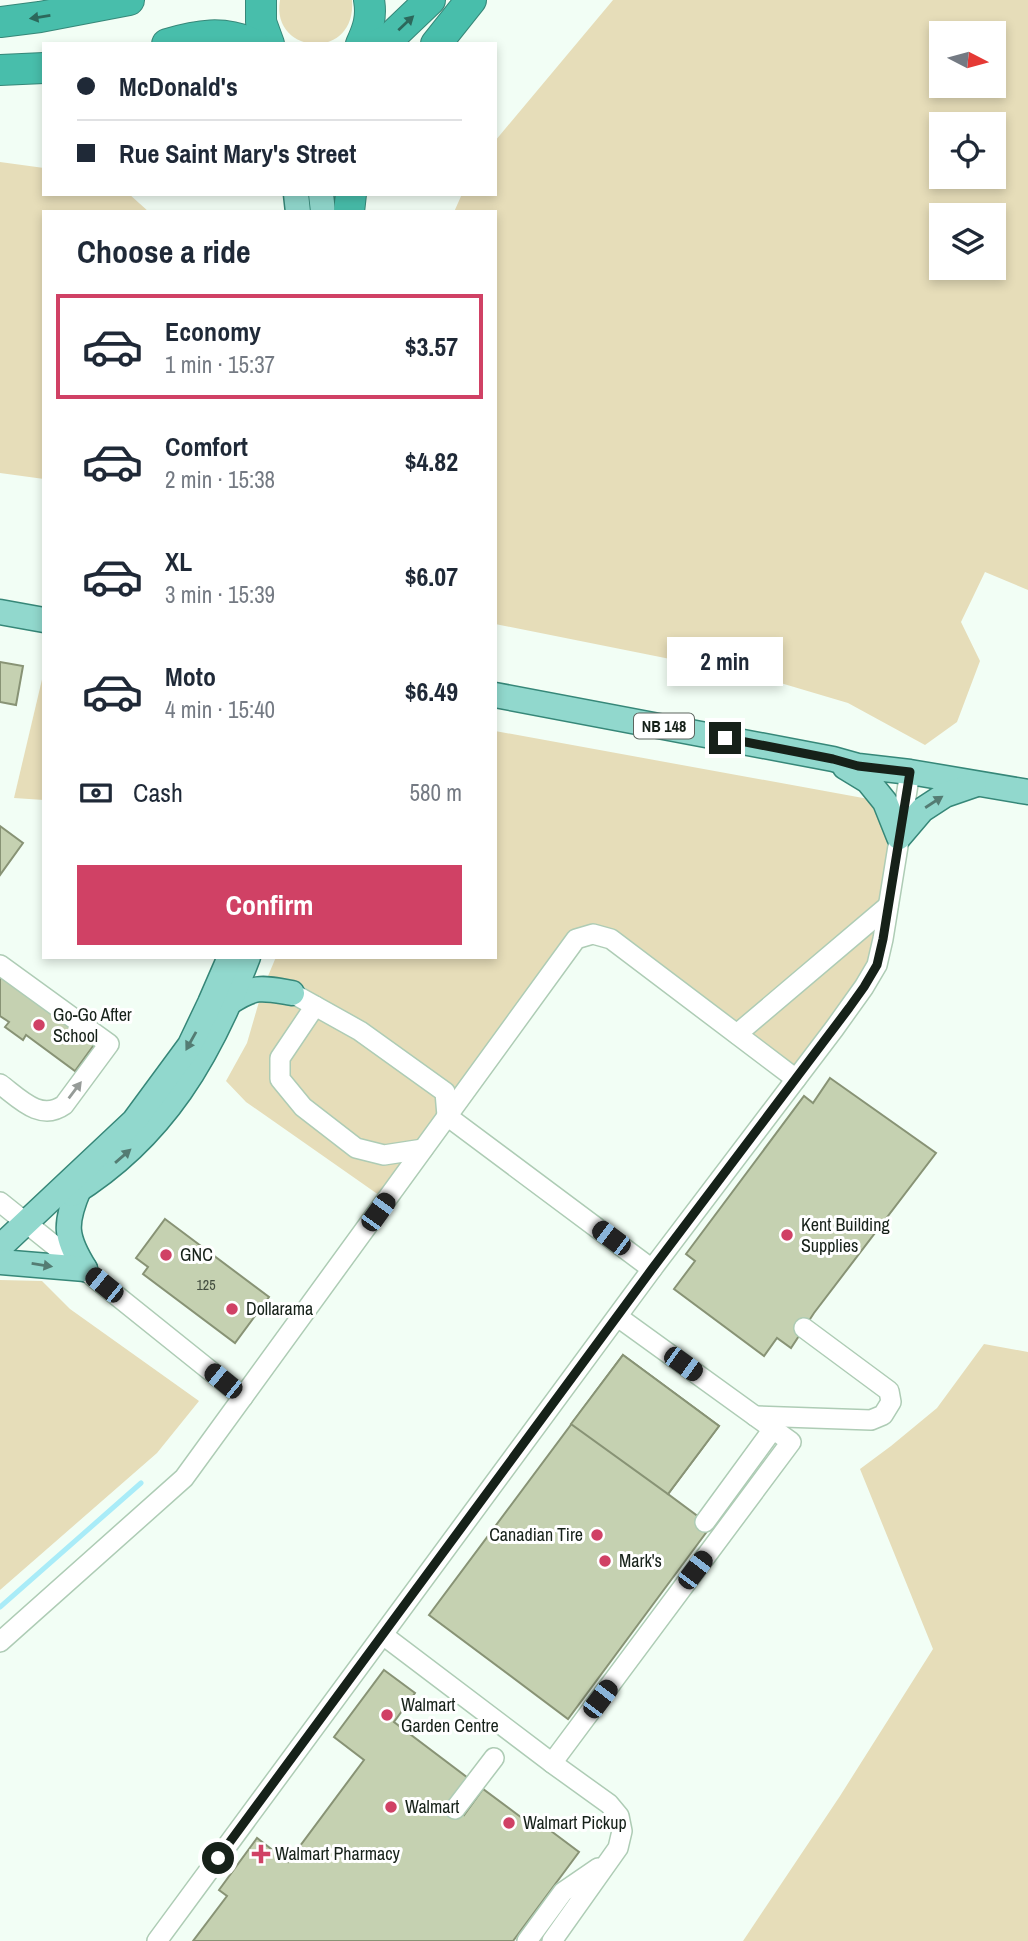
<!DOCTYPE html>
<html lang="en">
<head>
<meta charset="utf-8">
<style>
  :root { --surface:#fff; --page:#f2f2f3; --text:#1f2937; --muted:#747a83; --line:#e0e1e3; --accent:#d04165 }
  body { margin:0; font-family:"Archivo Narrow",sans-serif; background:var(--page); color:var(--text); height:100vh; display:flex; flex-direction:column; font-size:26px; white-space:nowrap }
  * { box-sizing:border-box; margin:0 }
  p { font-size:23px; color:var(--muted) }
  .icon { flex:none; width:38px; height:38px; fill:none; stroke:currentColor; stroke-width:2; stroke-linecap:round; stroke-linejoin:round }
  .map { position:relative; flex:1; overflow:hidden }
  .side { position:absolute; left:42px; top:210px; width:455px; height:749px; display:flex; flex-direction:column; background:var(--surface); border-radius:0px; box-shadow:0 4px 10px #0003 }
  .side>* { flex:none }
  .hud { position:absolute; left:42px; top:42px; width:455px; height:154px; border-radius:0px; box-shadow:0 4px 10px #0003; display:grid; align-content:center; height:154px; padding:0 35px; background:var(--surface) }
  .needle { width:46px; rotate:96deg }
  .controls { position:absolute; left:929px; top:21px; display:grid; gap:14px }
  .controls a { display:grid; place-items:center; width:77px; height:77px; border-radius:0px; background:var(--surface); box-shadow:0 4px 10px #0003; font-size:35px }
  .end { position:absolute; width:32px; height:32px; margin:-16px; border:9px solid #162119; background:#fff; box-shadow:0 0 0 4px #fff }
  .from { border-radius:50% }
  .bubble { position:absolute; height:49px; border-radius:0px; background:var(--surface); box-shadow:0 4px 10px #0003; font-size:23px; font-weight:700; line-height:49px; text-align:center }
  .car { position:absolute; width:21px; height:42px; margin:-21px -10px; border-radius:9px; box-shadow:0 0 5px 2px #0007; background:linear-gradient(#222 24%,#8ab4d8 0 40%,#222 0 76%,#8ab4d8 0 86%,#222 0) }
  .hud b { display:flex; align-items:center; gap:24px; height:66px; font-size:26px }
  .hud b+b { border-top:2px solid var(--line) }
  .hud i { width:18px; height:18px; background:var(--text) }
  ul { padding:0; list-style:none }
  li { display:flex; align-items:center; gap:21px; height:105px; margin:0 14px 10px; padding:0 21px; border:4px solid transparent; border-radius:0px }
  li div { flex:1 }
  li b { display:block; font-size:26px }
  li em { font-style:normal; font-weight:700 }
  li.on { border-color:var(--accent) }
  li>.icon { width:63px; height:63px; stroke-width:1.5 }
  h2 { padding:0 35px; font-size:32px; line-height:84px }
  .pay { display:flex; align-items:center; gap:18px; height:77px; padding:0 35px; font-size:26px }
  .pay p { margin-inline-start:auto }
  .primary-button { display:flex; gap:14px; margin-top:auto; padding:14px 35px }
  .primary-button a { flex:1; height:80px; border-radius:0px; background:var(--accent); color:#fff; font-size:28px; font-weight:700; line-height:80px; text-align:center }
  .map>svg:first-child { display:block }
</style>
</head>
<body>
<div class="map">
<svg width="1028" height="1941" viewBox="0 0 1028 1941">
  <rect width="100%" height="100%" fill="#f2fef5"/>
  <g fill="#e6ddb9" fill-rule="evenodd">
    <path d="M280,0h72c5,62 -82,55 -72,0z"/>
    <path d="M613,0h415v590l-43,-18 -24,50 19,39 -23,61 -32,23 -77,-42 -88,-26 -265,-53v-412h-41l8,-18h33v-53zM942,33h52v53h-52zM942,124h52v53h-52zM942,215h52v53h-52z"/>
    <path d="M0,162l44,6v26h85l20,18h-105v267l-44,-6z"/>
    <path d="M44,671v129l-30,-2z"/>
    <path d="M495,731l379,69 25,37 -16,102 -87,140 -185,-140h-35l-190,261 -140,-98 -20,-21 21,-38 16,-55 13,-31h219z"/>
    <path d="M0,1280l42,1 28,28 129,92 -42,52 -157,137z"/>
    <path d="M984,1344l44,8v589h-285l97,-145 93,-147 -73,-180 31,-23 46,-38z"/>
  </g>
  <g fill="none" stroke-linecap="round" stroke-linejoin="round">
    <path stroke="#a9ecf8" stroke-width="5" d="M0,1607l141,-124"/>
  </g>
  <g fill="#c5d1b1" stroke="#889375" stroke-width="2">
    <path d="M0,662l23,4 -7,39 -16,-3z"/>
    <path d="M0,826l23,17 -23,32z"/>
    <path d="M3,975l93,67 -21,29 -49,-36 -3,5 -18,-13 4,-5 -9,-6v-37z"/>
    <path d="M830,1078l106,75 -122,160 -23,35 -14,-10 -13,18 -90,-67 21,-28 -9,-7 118,-158 9,7z"/>
    <path d="M165,1219l104,78 -34,46 -92,-69 5,-7 -12,-9z"/>
    <path d="M623,1355l96,71 -51,68 43,32 -143,193 -139,-104z"/>
    <path d="M623,1355l96,71 -51,68 -97,-70z"/>
    <path d="M384,1670l31,23 -21,29 74,56 -19,26 15,11 19,-26 43,32 5,-5 48,36 -66,89h-320l34,-45 -8,-6 38,-52 31,24 76,-102 -30,-23z"/>
  </g>
  <g fill="none" stroke-linecap="round" stroke-linejoin="round">
    <defs>
      <g id="minor">
        <path d="M0,965l109,79 -45,61c-24,17 -45,-7 -64,-21"/>
        <path d="M292,993l68,38 85,61 2,24 205,153"/>
        <path d="M315,1006l-35,52v21l23,28 53,41 28,7 39,-6"/>
        <path d="M737,1034l151,-128"/>
        <path d="M0,1202l243,195"/>
        <path d="M755,1416l116,4 12,-5 8,-13 -2,-11 -85,-63"/>
        <path d="M705,1522l68,-93"/>
        <path d="M383,1635l169,128 57,41 10,12 3,15 -4,17 -66,93"/>
        <path d="M0,1642l184,-164 392,-539 17,-5 18,5 185,140"/>
        <path d="M552,1763l239,-321 -173,-125"/>
        <path d="M455,1809l39,-51"/>
        <path d="M157,1941l495,-672 182,-240 30,-42 13,-22 6,-26 27,-167"/>
        <path d="M527,1941l36,-49 35,-24"/>
      </g>
      <g id="major">
        <path d="M296,194l2,18"/>
        <path d="M321,194l2,18"/>
        <path d="M0,612l44,8"/>
        <path d="M495,695l338,64 25,7 52,6 118,20"/>
        <path d="M845,767l23,14 17,21 14,35 23,-27 23,-15 29,-10"/>
        <path d="M230,1002c26,-17 32,-14 62,-9"/>
        <path d="M79,1189c-15,35 -14,48 6,80"/>
        <path d="M72,1194c92,-57 138,-138 176,-237"/>
        <path d="M0,1247l134,-126 56,-76 20,-42 20,-46"/>
        <path d="M0,1262l85,7"/>
      </g>
      <g id="highway">
        <path d="M261,0v22l8,22"/>
        <path d="M0,22l40,-5 89,-17"/>
        <path d="M167,44c30,-9 57,-14 86,0"/>
        <path d="M361,44c7,-15 11,-27 8,-44"/>
        <path d="M380,44l8,-4 42,-40"/>
        <path d="M436,44l35,-44"/>
        <path d="M0,70l44,-2"/>
        <path d="M349,212l2,-18"/>
      </g>
    </defs>
    <use href="#minor" stroke="#aeccb5" stroke-width="22"/>
    <use href="#major" stroke="#368778" stroke-width="27"/>
    <use href="#highway" stroke="#368778" stroke-width="32"/>
    <use href="#minor" stroke="#fff" stroke-width="19"/>
    <use href="#major" stroke="#91d8cd" stroke-width="24"/>
    <use href="#highway" stroke="#48beab" stroke-width="30"/>
  </g>
  <defs><path id="oneway-solid" d="M-6-.8H1V-3.2L6.5 0L1 3.2V.8H-6Z" transform="scale(1.75)"/></defs>
  <g fill="#2c685b">
    <use href="#oneway-solid" transform="translate(40 17) rotate(171)"/>
    <use href="#oneway-solid" transform="translate(406 23) rotate(-43)"/>
  </g>
  <g fill="#547c73">
    <use href="#oneway-solid" transform="translate(934 802) rotate(-33)"/>
    <use href="#oneway-solid" transform="translate(191 1041) rotate(119)"/>
    <use href="#oneway-solid" transform="translate(123 1156) rotate(-41)"/>
    <use href="#oneway-solid" transform="translate(42 1265) rotate(9)"/>
  </g>
  <use fill="#969b98" href="#oneway-solid" transform="translate(75 1090) rotate(-53)"/>
  <g fill="none" stroke-linecap="round" stroke-linejoin="round">
    <path stroke="#162119" stroke-width="9" d="M218,1858l434,-589 197,-261 15,-21 13,-22 6,-26 27,-167 -52,-6 -25,-7 -108,-21"/>
  </g>
  <g fill="#d04165" stroke="#fff" stroke-width="2.5">
    <circle cx="39" cy="1025" r="7"/>
    <circle cx="787" cy="1235" r="7"/>
    <circle cx="166" cy="1255" r="7"/>
    <circle cx="232" cy="1309" r="7"/>
    <circle cx="597" cy="1535" r="7"/>
    <circle cx="605" cy="1561" r="7"/>
    <circle cx="387" cy="1715" r="7"/>
    <circle cx="391" cy="1807" r="7"/>
    <circle cx="509" cy="1823" r="7"/>
    <path d="M257.5 1843.5h7v7h7v7h-7v7h-7v-7h-7v-7h7z"/>
  </g>
  <g text-anchor="middle" stroke-width="6" stroke-linejoin="round" paint-order="stroke">
    <g font-size="14" fill="#424d3f">
      <text x="206" y="1290">125</text>
    </g>
    <rect fill="#fff" stroke="#5c645e" stroke-width="2" x="634" y="713.5" width="60" height="25" rx="5"/>
    <g font-size="16" font-weight="bold" fill="#162119">
      <text x="664" y="732">NB 148</text>
    </g>
    <g font-size="18" fill="#162119" stroke="#fff" text-anchor="start">
      <text x="53" y="1021">Go-Go After<tspan x="53" dy="21">School</tspan></text>
      <text x="801" y="1231">Kent Building<tspan x="801" dy="21">Supplies</tspan></text>
      <text x="180" y="1261">GNC</text>
      <text x="246" y="1315">Dollarama</text>
      <text x="583" y="1541" text-anchor="end">Canadian Tire</text>
      <text x="619" y="1567">Mark's</text>
      <text x="401" y="1711">Walmart<tspan x="401" dy="21">Garden Centre</tspan></text>
      <text x="405" y="1813">Walmart</text>
      <text x="523" y="1829">Walmart Pickup</text>
      <text x="275" y="1860">Walmart Pharmacy</text>
    </g>
  </g>
</svg>
<div class="controls">
<a><svg class="needle" viewBox="-14 -14 28 28"><path d="M0-13l5 13h-10z" fill="#e53935"/><path d="M0 13l5-13h-10z" fill="#747a83"/></svg></a>
<a><svg class="icon" aria-label="locate" viewBox="0 0 24 24"><circle cx="12" cy="12" r="6"/><path d="M12 2v4M12 18v4M2 12h4M18 12h4"/></svg></a>
<a><svg class="icon" aria-label="layers" viewBox="0 0 24 24"><path d="M12 4l9 5-9 5-9-5zM3 14l9 5 9-5"/></svg></a>
</div>
<i class="end from" style="left:218px;top:1858px"></i>
<i class="end" style="left:725px;top:738px"></i>
<div class="bubble" style="left:667px;top:637px;width:116px">2 min</div>
<i class="car" style="left:378px;top:1212px;rotate:36deg"></i>
<i class="car" style="left:611px;top:1238px;rotate:307deg"></i>
<i class="car" style="left:104px;top:1285px;rotate:309deg"></i>
<i class="car" style="left:683px;top:1364px;rotate:126deg"></i>
<i class="car" style="left:223px;top:1381px;rotate:309deg"></i>
<i class="car" style="left:695px;top:1570px;rotate:37deg"></i>
<i class="car" style="left:600px;top:1699px;rotate:37deg"></i>
<div class="hud">
<b><i class="from"></i>McDonald's</b>
<b><i></i>Rue Saint Mary's Street</b>
</div>
<section class="side">
<h2>Choose a ride</h2>
<ul>
<li class="on"><svg class="icon" aria-label="car" viewBox="0 0 24 24"><path d="M5 17H2v-5l4-1 3-4h7l3 4 3 1v5h-3M9 17h6M6 11h13"/><circle cx="7" cy="17" r="2"/><circle cx="17" cy="17" r="2"/></svg><div><b>Economy</b><p>1 min · 15:37</p></div><em>$3.57</em></li>
<li><svg class="icon" aria-label="car" viewBox="0 0 24 24"><path d="M5 17H2v-5l4-1 3-4h7l3 4 3 1v5h-3M9 17h6M6 11h13"/><circle cx="7" cy="17" r="2"/><circle cx="17" cy="17" r="2"/></svg><div><b>Comfort</b><p>2 min · 15:38</p></div><em>$4.82</em></li>
<li><svg class="icon" aria-label="car" viewBox="0 0 24 24"><path d="M5 17H2v-5l4-1 3-4h7l3 4 3 1v5h-3M9 17h6M6 11h13"/><circle cx="7" cy="17" r="2"/><circle cx="17" cy="17" r="2"/></svg><div><b>XL</b><p>3 min · 15:39</p></div><em>$6.07</em></li>
<li><svg class="icon" aria-label="car" viewBox="0 0 24 24"><path d="M5 17H2v-5l4-1 3-4h7l3 4 3 1v5h-3M9 17h6M6 11h13"/><circle cx="7" cy="17" r="2"/><circle cx="17" cy="17" r="2"/></svg><div><b>Moto</b><p>4 min · 15:40</p></div><em>$6.49</em></li>
</ul>
<div class="pay"><svg class="icon" aria-label="cash" viewBox="0 0 24 24"><path d="M3 7h18v10H3z"/><circle cx="12" cy="12" r="2"/></svg>Cash<p>580 m</p></div>
<div class="primary-button"><a>Confirm</a></div>
</section>
</div>
</body>
</html>
